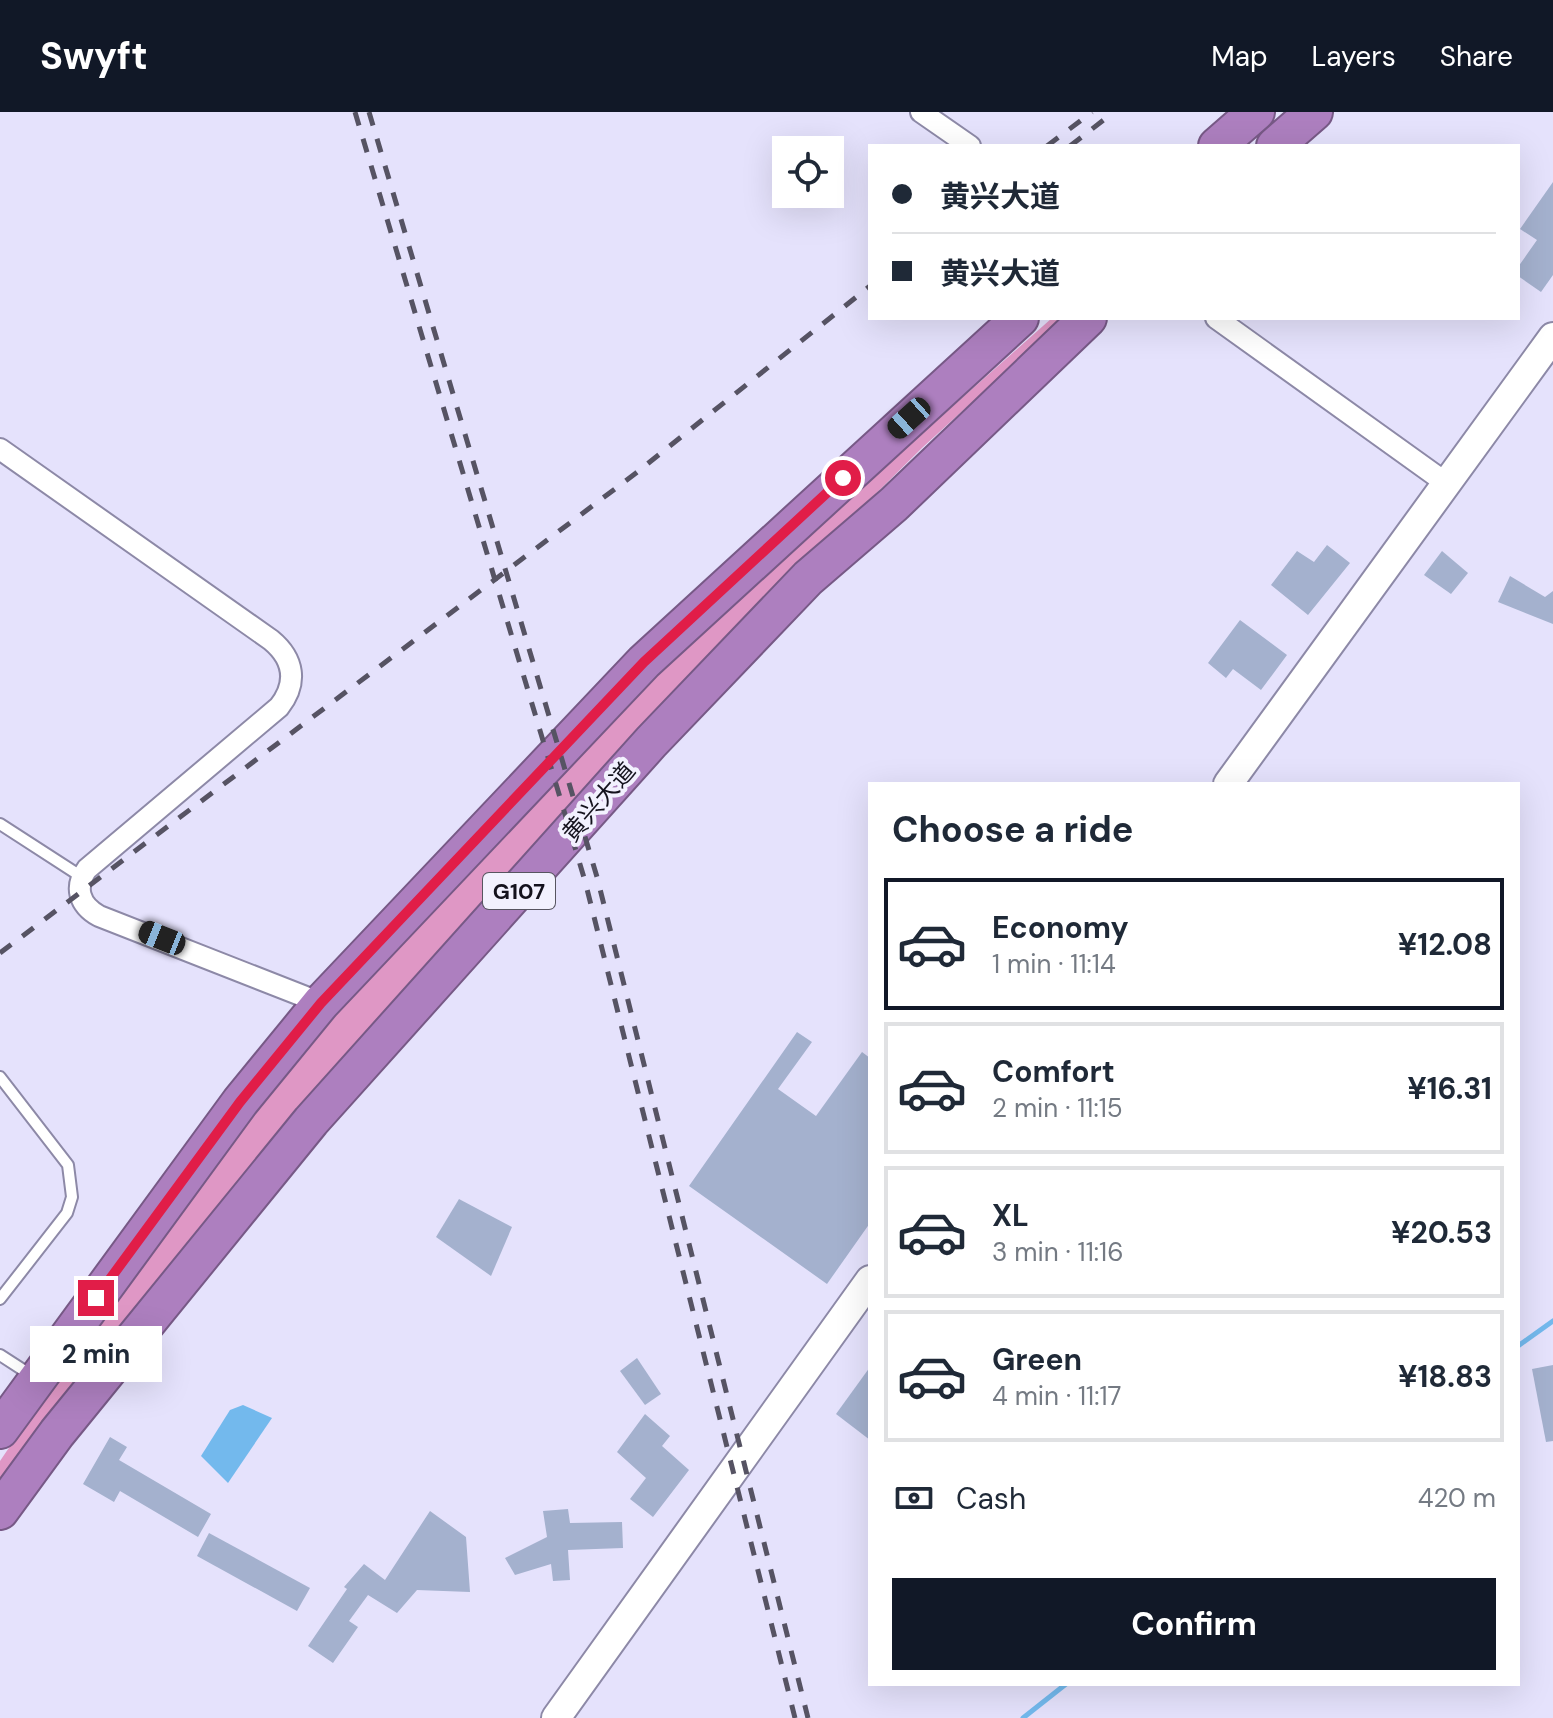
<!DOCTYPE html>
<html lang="en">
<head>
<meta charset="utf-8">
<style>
  :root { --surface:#fff; --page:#f6f6f7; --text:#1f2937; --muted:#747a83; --line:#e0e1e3; --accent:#111827 }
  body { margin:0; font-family:"DM Sans","Noto Sans SC",sans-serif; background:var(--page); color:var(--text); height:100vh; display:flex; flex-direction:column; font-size:30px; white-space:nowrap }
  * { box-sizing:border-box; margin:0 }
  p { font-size:26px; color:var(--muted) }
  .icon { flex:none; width:44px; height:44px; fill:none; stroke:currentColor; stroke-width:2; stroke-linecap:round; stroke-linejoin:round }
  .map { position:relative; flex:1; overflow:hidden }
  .panel { position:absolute; left:868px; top:670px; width:652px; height:904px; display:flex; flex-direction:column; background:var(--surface); border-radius:0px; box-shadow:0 8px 32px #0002 }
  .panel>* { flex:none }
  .top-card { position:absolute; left:868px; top:32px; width:652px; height:176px; border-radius:0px; box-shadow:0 8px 32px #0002; display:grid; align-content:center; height:176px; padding:0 24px; background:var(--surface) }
  .controls { position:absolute; left:772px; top:24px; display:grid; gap:16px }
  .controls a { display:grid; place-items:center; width:72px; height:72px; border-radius:0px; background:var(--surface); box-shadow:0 8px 32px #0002; font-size:40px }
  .end { position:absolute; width:36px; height:36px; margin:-18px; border:10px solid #e11d48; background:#fff; box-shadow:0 0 0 4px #fff }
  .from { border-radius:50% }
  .bubble { position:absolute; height:56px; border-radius:0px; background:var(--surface); box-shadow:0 8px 32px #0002; font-size:26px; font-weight:700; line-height:56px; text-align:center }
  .car { position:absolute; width:24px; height:48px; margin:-24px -12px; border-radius:10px; box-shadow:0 0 6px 2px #0007; background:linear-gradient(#222 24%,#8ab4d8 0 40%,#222 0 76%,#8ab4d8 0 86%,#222 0) }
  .top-card b { display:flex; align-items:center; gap:28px; height:76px; font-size:30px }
  .top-card b+b { border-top:2px solid var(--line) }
  .top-card i { width:20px; height:20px; background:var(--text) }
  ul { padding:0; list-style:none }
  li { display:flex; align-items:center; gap:24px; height:132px; margin:0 16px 12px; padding:0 8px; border:4px solid var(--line); border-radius:0px }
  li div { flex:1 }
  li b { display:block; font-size:30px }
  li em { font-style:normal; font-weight:700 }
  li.selected { border-color:var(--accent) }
  li>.icon { width:72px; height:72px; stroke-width:1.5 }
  h2 { padding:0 24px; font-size:36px; line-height:96px }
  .pay { display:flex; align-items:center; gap:20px; height:88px; padding:0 24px; font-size:30px }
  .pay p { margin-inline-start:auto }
  .primary-button { display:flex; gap:16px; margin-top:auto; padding:16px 24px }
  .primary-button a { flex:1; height:92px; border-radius:0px; background:var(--accent); color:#fff; font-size:32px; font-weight:700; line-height:92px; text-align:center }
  header { display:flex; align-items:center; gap:48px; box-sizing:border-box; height:112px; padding:0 40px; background:var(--accent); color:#fff }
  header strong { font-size:38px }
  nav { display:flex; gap:44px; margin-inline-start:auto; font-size:28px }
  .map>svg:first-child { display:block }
</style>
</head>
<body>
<header>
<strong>Swyft</strong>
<nav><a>Map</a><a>Layers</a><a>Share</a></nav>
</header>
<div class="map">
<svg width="1553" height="1606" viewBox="0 0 1553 1606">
  <rect width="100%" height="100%" fill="#e5e2fc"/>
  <path fill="#df97c5" d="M1052,206h6l-4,9 -131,120 -174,172 -749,867v-25l40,-59 100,-142 167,-216 372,-395z"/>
  <path fill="#73b9ed" d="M243,1293l29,13 -44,65 -27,-27 29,-46z"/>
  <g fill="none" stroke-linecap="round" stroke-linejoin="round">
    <g stroke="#73b9ed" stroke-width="5">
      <path d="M1518,1234l35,-25"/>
      <path d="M1023,1606l43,-34"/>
    </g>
  </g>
  <g fill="#a4b1ce">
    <path d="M1553,70v93l-12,17 -23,-16v-9l19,-27 -17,-11z"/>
    <path d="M1327,433l23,18 -42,52 -37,-30 26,-34 17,11z"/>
    <path d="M1442,439l26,22 -17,21 -27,-19z"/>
    <path d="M1510,464l35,21 8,-6v33l-55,-22z"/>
    <path d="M1240,508l47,35 -26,35 -28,-21 -7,9 -18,-15z"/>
    <path d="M797,920l15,10 -34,47 38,27 46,-64 8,6v165l-43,61 -138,-98z"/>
    <path d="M459,1087l53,28 -21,49 -55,-39z"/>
    <path d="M637,1246l24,36 -16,11 -25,-34z"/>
    <path d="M1553,1253v76l-7,1 -14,-73z"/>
    <path d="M870,1255v73l-34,-26z"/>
    <path d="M645,1302l25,22 -8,10 27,24 -36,47 -23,-18 16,-21 -29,-26z"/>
    <path d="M110,1325l17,10 -8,13 92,54 -13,23 -78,-46 -6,11 -31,-18z"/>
    <path d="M568,1397l2,14 52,-1 1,26 -55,2 2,30 -17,1 -2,-17 -36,11 -10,-17 42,-21 -4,-26z"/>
    <path d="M430,1399l36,26 4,55 -53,-2 -20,23 -29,-18 -19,26 9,6 -25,36 -25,-17 39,-57 -3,-2 20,-23 21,16z"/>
    <path d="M209,1421l101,55 -13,23 -100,-55z"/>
  </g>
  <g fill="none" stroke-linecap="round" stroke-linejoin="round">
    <defs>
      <g id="lane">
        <path d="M0,712l82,53"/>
        <path d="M0,965l68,88 4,32 -5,16 -67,86"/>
        <path d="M0,1243l31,20"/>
      </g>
      <g id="street">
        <path d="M921,0l49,34"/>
        <path d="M1216,206l230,165"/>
        <path d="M0,337l271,191c23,19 27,43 8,67l-192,162c-13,18 -8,36 12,47l222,87"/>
      </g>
      <g id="secondary">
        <path d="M1228,672l325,-447"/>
        <path d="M556,1606l314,-438"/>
      </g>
      <g id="highway">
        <path d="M1217,34l39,-34"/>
        <path d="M1275,34l39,-34"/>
        <path d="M0,1318l240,-328 81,-99 323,-341 376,-344"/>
        <path d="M0,1399l57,-78 254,-312 340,-379 157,-164 86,-74 194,-186"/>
      </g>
    </defs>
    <use href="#lane" stroke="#8d89a7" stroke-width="14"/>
    <use href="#street" stroke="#8d89a7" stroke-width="24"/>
    <use href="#secondary" stroke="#8d89a7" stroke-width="32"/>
    <use href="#highway" stroke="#775986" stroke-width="40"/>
    <use href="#lane" stroke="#fff" stroke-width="10"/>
    <use href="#street" stroke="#fff" stroke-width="20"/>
    <use href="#secondary" stroke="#fff" stroke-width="28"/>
    <use href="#highway" stroke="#ad7fbf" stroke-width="36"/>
    <g stroke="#565363" stroke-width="5" stroke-dasharray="14 14" stroke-linecap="butt">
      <path d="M355,0l230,769 210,837"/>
      <path d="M369,0l228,765 211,841"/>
      <path d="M1047,34l45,-34"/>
      <path d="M1070,34l44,-34"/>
      <path d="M0,841l636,-480 234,-187"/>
    </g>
  </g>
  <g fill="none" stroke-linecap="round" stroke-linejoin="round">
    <path stroke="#e11d48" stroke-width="10" d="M96,1186l144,-196 81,-99 323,-341 199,-184"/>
  </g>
  <g text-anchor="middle" stroke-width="8" stroke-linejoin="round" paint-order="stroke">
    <rect fill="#f2f1fe" stroke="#575560" stroke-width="2" x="483" y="761" width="72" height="36" rx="6"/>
    <g font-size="22" font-weight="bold" fill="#14121d">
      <text x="519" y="787">G107</text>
    </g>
    <g font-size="24" fill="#14121d" stroke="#f2f1fe">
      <text transform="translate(599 690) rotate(-49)" y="8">黄兴大道</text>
    </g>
  </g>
</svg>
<div class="controls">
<a><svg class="icon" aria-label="locate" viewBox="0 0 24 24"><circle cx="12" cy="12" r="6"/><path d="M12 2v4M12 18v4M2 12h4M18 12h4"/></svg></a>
</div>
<i class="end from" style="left:843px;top:366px"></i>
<i class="end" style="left:96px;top:1186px"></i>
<div class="bubble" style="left:30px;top:1214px;width:132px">2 min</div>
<i class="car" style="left:909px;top:306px;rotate:228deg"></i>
<i class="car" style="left:162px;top:826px;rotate:292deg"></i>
<div class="top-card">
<b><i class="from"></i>黄兴大道</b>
<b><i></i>黄兴大道</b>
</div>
<section class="panel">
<h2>Choose a ride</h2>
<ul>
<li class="selected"><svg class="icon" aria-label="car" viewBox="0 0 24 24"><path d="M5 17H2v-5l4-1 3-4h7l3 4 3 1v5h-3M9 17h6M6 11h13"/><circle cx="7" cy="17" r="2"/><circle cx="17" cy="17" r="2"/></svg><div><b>Economy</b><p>1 min · 11:14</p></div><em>¥12.08</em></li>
<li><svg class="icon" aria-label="car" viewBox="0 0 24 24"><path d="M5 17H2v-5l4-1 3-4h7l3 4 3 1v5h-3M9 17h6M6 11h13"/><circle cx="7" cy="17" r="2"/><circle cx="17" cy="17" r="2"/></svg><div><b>Comfort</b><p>2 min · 11:15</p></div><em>¥16.31</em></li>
<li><svg class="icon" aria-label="car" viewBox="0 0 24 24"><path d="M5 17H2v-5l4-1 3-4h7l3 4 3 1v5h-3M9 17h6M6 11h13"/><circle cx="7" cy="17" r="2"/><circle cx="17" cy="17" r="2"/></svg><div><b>XL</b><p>3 min · 11:16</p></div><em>¥20.53</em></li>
<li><svg class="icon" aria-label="car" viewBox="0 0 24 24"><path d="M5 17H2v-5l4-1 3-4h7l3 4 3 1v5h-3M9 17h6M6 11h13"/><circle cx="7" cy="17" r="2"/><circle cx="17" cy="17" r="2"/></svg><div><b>Green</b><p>4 min · 11:17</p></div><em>¥18.83</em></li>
</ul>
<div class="pay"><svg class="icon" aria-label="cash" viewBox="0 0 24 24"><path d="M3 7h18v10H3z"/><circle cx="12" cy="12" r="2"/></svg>Cash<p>420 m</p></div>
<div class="primary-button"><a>Confirm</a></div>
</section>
</div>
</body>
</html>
